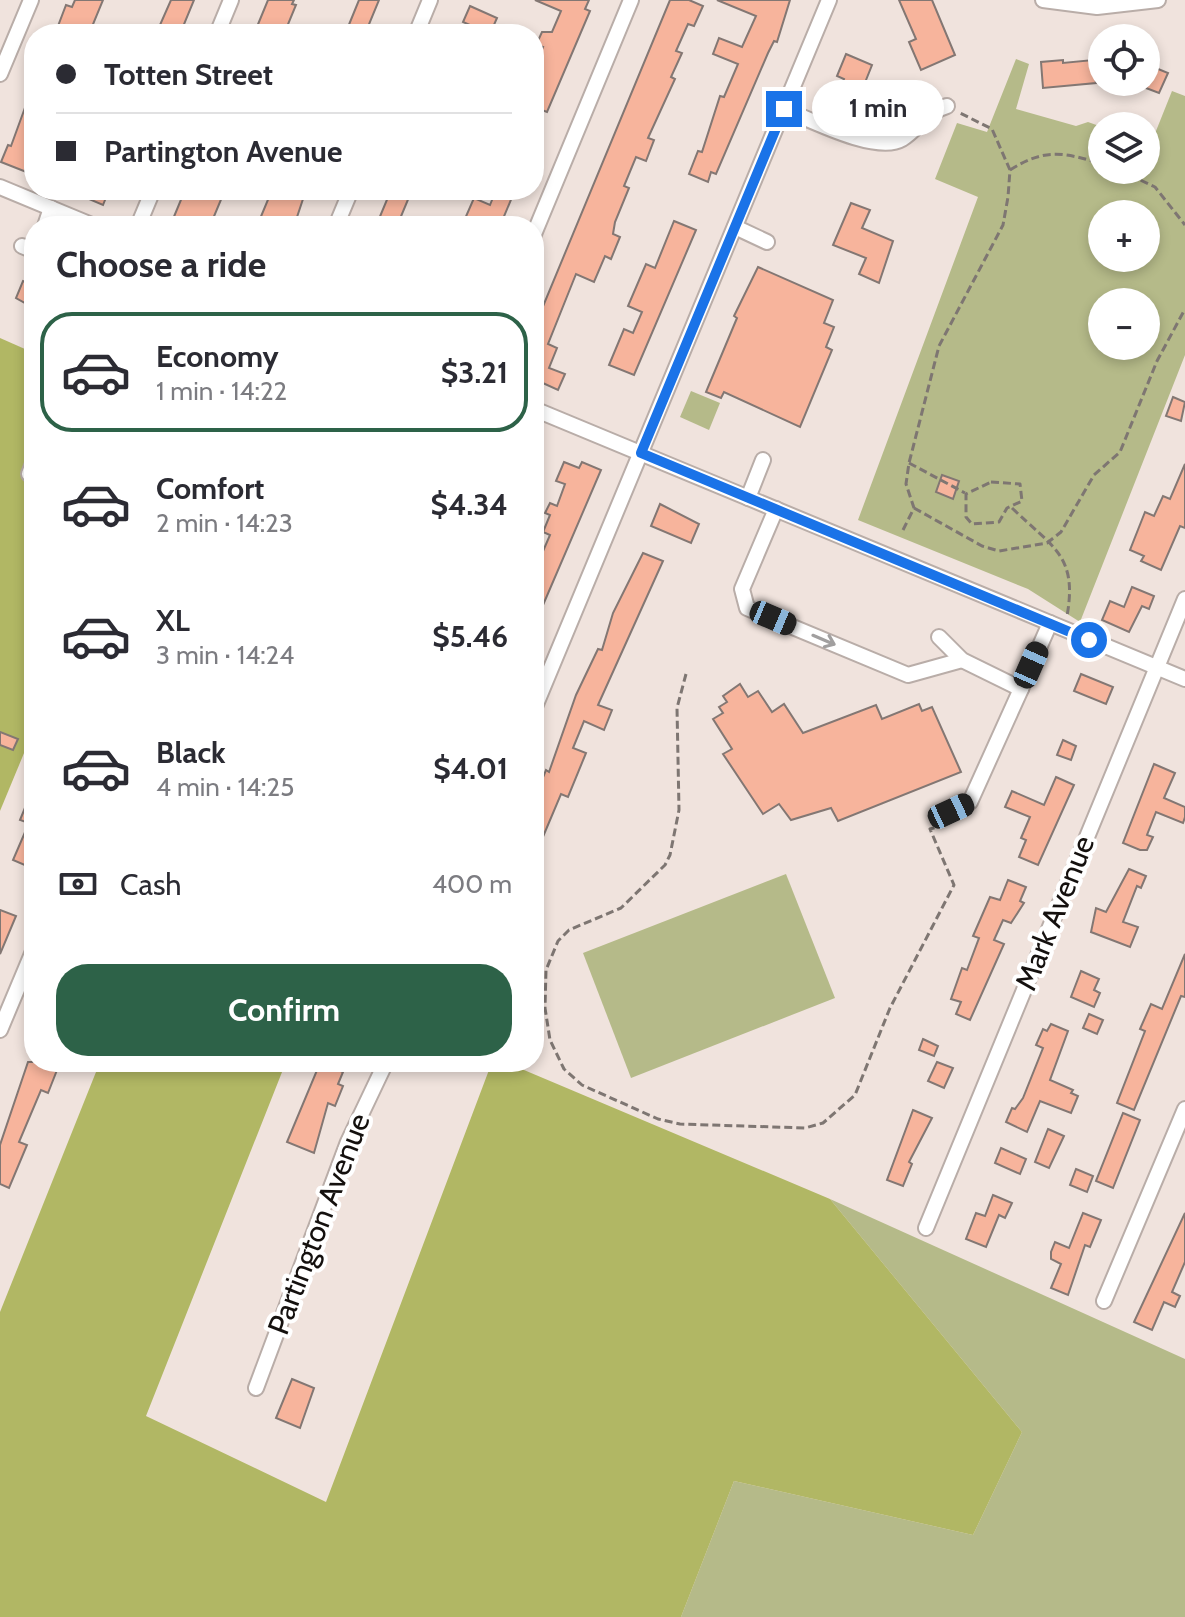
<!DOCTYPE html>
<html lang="en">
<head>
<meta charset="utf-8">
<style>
  :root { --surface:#fff; --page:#f2f2f3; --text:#2b2b33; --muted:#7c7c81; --line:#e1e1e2; --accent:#2d6248 }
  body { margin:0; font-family:Cabin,sans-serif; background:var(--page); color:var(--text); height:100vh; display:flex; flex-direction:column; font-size:30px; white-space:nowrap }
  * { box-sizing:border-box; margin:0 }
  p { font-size:26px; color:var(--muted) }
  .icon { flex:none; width:44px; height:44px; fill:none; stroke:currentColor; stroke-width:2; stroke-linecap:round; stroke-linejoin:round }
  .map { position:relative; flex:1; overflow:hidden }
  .side { position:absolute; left:24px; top:216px; width:520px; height:856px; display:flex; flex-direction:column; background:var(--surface); border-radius:32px; box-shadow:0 4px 12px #0003 }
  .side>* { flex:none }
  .banner { position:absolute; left:24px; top:24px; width:520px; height:176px; border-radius:32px; box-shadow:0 4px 12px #0003; display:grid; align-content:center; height:176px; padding:0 32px; background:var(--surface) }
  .controls { position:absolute; left:1088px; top:24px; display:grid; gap:16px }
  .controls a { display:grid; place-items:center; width:72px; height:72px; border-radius:50%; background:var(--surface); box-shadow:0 4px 12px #0003; font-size:40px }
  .end { position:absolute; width:36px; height:36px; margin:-18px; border:10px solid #1a73e8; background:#fff; box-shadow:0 0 0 4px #fff }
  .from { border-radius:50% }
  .bubble { position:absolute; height:56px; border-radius:28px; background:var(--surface); box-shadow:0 4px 12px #0003; font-size:26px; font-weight:700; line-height:56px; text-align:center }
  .car { position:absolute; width:24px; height:48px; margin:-24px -12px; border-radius:10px; box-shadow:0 0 6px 2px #0007; background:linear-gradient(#222 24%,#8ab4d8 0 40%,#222 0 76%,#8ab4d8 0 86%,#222 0) }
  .banner b { display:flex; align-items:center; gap:28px; height:76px; font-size:30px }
  .banner b+b { border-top:2px solid var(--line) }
  .banner i { width:20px; height:20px; background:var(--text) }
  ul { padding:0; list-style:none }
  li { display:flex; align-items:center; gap:24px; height:120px; margin:0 16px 12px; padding:0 16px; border:4px solid transparent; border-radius:32px }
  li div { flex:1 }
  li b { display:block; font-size:30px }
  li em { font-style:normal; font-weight:700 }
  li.selected { border-color:var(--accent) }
  li>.icon { width:72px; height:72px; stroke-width:1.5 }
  h2 { padding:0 32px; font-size:36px; line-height:96px }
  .pay { display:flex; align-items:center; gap:20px; height:88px; padding:0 32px; font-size:30px }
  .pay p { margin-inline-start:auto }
  .action { display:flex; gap:16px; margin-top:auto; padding:16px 32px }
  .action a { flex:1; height:92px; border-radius:32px; background:var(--accent); color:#fff; font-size:32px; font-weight:700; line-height:92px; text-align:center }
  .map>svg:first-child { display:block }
</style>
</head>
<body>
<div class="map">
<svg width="1185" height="1617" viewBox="0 0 1185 1617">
  <rect width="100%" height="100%" fill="#f0e3dd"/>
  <g fill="#b5ba89" fill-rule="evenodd">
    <path d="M1016,59l13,5 -13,45 60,17 12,-4 14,5v43h44v-26l4,2 22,-55 13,5v259l-105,267 -52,-33 -170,-69 120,-323 -43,-18 22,-56 30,9zM1102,214h44v44h-44zM1102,302h44v44h-44z"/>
    <path d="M691,391l29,12 -11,27 -29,-13z"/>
    <path d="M786,874l49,124 -204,80 -48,-125z"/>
    <path d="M830,1199l355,160v258h-504l53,-136 239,54 49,-103z"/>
  </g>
  <g fill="#b1b764">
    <path d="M0,338l34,15v376l-34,82z"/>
    <path d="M100,1062h186l-140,354 180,86 166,-440h13l325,137 192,233 -49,103 -239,-54 -53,136h-681v-305z"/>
  </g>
  <g fill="#f7b49c" stroke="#837773" stroke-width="2">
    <path d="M75,0h28l-14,34h-34l11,-29 6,2z"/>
    <path d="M171,0h23l-14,34h-24z"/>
    <path d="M268,0h26l-2,4 4,1 -12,29h-30z"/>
    <path d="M359,0h20l-14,34h-14l2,-5 -5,-2z"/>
    <path d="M535,0h54l-4,9 5,2 -43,101 -13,-5v-38l9,-22 -7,-2 6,-13h10l9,-21z"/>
    <path d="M670,0h19l14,6 -9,20 -6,-2 -12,27 6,2 -11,24 4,2 -27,59 6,2 -8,21 -10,-4 -12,29 5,2 -14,34 -2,12 7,3 -9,22 -6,-3 -11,26 -18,-8 -28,70 9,4 -8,20 16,6 -7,16 -24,-11v-51z"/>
    <path d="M717,0h73l-13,42 -3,-1 -6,12 -52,121 -5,-2 -3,10 -19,-8 9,-23 4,1 18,-56 4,1 14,-33 -25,-10 6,-16 23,9 14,-31z"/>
    <path d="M899,0h33l23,55 -34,15 -12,-28 7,-3z"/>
    <path d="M470,6l27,12 -7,16 -27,-12z"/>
    <path d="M846,54l26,11 -12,30 -19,-8 3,-8 -7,-3z"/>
    <path d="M1063,60v3l30,-3 3,23 -53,5 -2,-26z"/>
    <path d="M1146,64l22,9 -9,20 -13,-5z"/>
    <path d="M34,83v92l-33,-13 7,-17 3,1z"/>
    <path d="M916,94l1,15 -16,1 -1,-14z"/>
    <path d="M866,100l18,7 -11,24 -18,-4z"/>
    <path d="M68,190h41l-6,15z"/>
    <path d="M185,190h40l-15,36h-29l2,-3 -10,-4z"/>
    <path d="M272,190h34l-12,36h-37z"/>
    <path d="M391,190h21l-15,36h-21z"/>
    <path d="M496,190h19l-15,36h-24l-12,-5 10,-23 16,7z"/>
    <path d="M851,203l19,7 -8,18 31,13 -14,42 -20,-9 7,-16 -33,-13z"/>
    <path d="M674,221l22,9 -62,145 -25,-10 15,-36 9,4 9,-21 -14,-6 18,-42 9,4z"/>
    <path d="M758,267l75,33 -9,23 10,4 -8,20 6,3 -32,77 -76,-35 -3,6 -15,-6 31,-74 -3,-2z"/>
    <path d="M33,271h1v37l-18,-10 7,-17 5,2z"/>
    <path d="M1173,397l12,5 -4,19 -15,-5z"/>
    <path d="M564,462l15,6 3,-6 19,8 -67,156v-54l16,-37 -7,-3 7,-17 -5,-2 5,-10 7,3 8,-22 -9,-3z"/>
    <path d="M1185,464v64l-5,-2 -19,44 -20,-9 3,-5 -14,-6 15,-38 9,4 9,-20 7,3z"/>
    <path d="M942,475l17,6 -6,18 -17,-7z"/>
    <path d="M660,504l39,20 -8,19 -40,-17z"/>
    <path d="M643,553l20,8 -65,144 14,5 -8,20 -20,-9 -11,27 13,5 -18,44 -7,-3 -27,64v-67l3,1 9,-22 3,2 27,-77 22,-46 4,1 11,-37z"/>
    <path d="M1132,587l22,9 -5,13 -7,-3 -13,26 -27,-12 8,-19 14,6z"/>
    <path d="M1081,674l32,13 -7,17 -32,-13z"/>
    <path d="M740,684l8,13 10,-6 14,21 12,-8 19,29 73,-28 6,14 37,-15 3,7 10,-4 29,65 -123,49 -7,-13 -40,12 -12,-16 -16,10 -40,-60 9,-5 -19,-30 10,-6 -4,-6 8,-5 -4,-6z"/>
    <path d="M0,732l18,7 -5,11 -13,-5z"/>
    <path d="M1063,740l13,6 -5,14 -14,-5z"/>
    <path d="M1154,764l21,9 -11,25 21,9v10l-2,6 -27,-11 -9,23 6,2 -6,13h-7l-17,-7z"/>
    <path d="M1056,777l18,8 -36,80 -19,-8 7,-17 -5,-2 9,-21 -25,-10 7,-16 32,14z"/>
    <path d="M34,786v83l-21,-9 16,-37 -9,-3z"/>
    <path d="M1129,869l17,7 -5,12 -4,-2 -14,36 15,5 -8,20 -39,-15 5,-24 10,4z"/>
    <path d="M1008,880l18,7 -6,14 4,2 -13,20 -8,-3 -9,20 10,4 -34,76 -14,-6 5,-12 -10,-3 11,-31 5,2 12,-32 -6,-2 17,-39 10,3z"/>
    <path d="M0,910l16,6 -16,38z"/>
    <path d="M1185,954v43l-4,-1 -47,114 -17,-7 28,-72 -5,-2 11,-25 11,5z"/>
    <path d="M1081,971l18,8 -5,11 6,3 -6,14 -23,-10z"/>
    <path d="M1089,1014l14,6 -6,14 -14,-6z"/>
    <path d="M1051,1024l17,7 -18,49 23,10 -2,3 7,3 -7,17 -31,-12 -13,31 -21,-10 6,-14 3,1 8,-11 20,-50 -7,-3 7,-16 4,2z"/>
    <path d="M923,1039l15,7 -4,10 -15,-6z"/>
    <path d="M28,1062h22l-2,4 9,4 -9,23 -7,-3 -22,52 8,3 -18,43 -9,-4v-39z"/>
    <path d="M937,1062l16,6 -9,20 -16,-7z"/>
    <path d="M320,1063l23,9 -5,12 5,2 -8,20 -7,-3 -14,50 -27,-11z"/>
    <path d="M913,1110l19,8 -23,44 3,2 -9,22 -16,-6z"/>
    <path d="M1123,1113l17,7 -27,68 -17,-7z"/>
    <path d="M1048,1129l16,7 -15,32 -14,-6z"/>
    <path d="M1001,1148l25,11 -6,15 -25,-11z"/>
    <path d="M1076,1169l17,7 -6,16 -17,-7z"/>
    <path d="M993,1195l19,8 -7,15 -6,-3 -13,32 -20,-8 10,-26 9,3z"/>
    <path d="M1083,1213l18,7 -11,27 -5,-2 -17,50 -17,-7 10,-24 -10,-5v-7l4,-10 14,6z"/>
    <path d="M1185,1213v49l-13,30 8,4 -5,11 -11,-5 -12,28 -18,-8z"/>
    <path d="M292,1379l22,9 -14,40 -24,-10z"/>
  </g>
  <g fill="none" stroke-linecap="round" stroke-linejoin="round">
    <defs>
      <g id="minor">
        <path d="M1043,0l54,7 61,-7"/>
        <path d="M217,34l14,-34"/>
        <path d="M416,34l14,-34"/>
        <path d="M0,74l31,-74"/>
        <path d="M784,109c27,11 93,45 118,30 17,-11 24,-27 45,-33"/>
        <path d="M0,187l94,39"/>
        <path d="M45,226l6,-18"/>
        <path d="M138,226l15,-36"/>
        <path d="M336,226l15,-36"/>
        <path d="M735,227l32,15"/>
        <path d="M534,234l97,-234"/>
        <path d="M22,246l12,5"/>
        <path d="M534,409l651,270"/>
        <path d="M29,474l5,-13"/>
        <path d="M748,498l15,-38"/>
        <path d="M776,509l-34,80 5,19 161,67 54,-15"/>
        <path d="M939,637l23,23 59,29 29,-66"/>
        <path d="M534,709l295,-709"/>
        <path d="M943,814l27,-12 51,-113"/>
        <path d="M0,1030l34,-81"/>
        <path d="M926,1228l259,-629"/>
        <path d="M1104,1301l81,-192"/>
        <path d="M256,1388l92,-246 38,-80"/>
      </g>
    </defs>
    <use href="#minor" stroke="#b9ada8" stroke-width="18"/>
    <g stroke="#7e7672" stroke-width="3" stroke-dasharray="8 4" stroke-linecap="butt">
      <path d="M1010,170c35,-22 53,-18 92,-6"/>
      <path d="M1119,170l36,17 30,38"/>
      <path d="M909,463l56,30"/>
      <path d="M991,482l29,2 2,17 -15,7 -8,14 -27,2 -6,-7v-23z"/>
      <path d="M914,508l68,38 17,5 48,-8 14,-11 33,-57 26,-23 37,-91 28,-52"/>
      <path d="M1012,508c40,39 66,47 55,108"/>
      <path d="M903,530l11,-22 -8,-24 3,-21 30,-117 64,-121 5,-28 2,-27 -18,-41 -34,-17"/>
      <path d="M686,674l-9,34 2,102 -9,45 -5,10 -44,43 -52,22 -11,11 -12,29 -1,38 5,32 14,29 18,16 76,34 22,5 125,4 18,-5 32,-28 35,-87 64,-123 -24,-56 7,-2"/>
    </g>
    <use href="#minor" stroke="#fff" stroke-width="14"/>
  </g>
  <defs><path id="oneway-shaft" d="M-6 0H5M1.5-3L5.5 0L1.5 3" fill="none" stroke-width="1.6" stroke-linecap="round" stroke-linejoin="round" transform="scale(2)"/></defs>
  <use stroke="#a19f9f" href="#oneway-shaft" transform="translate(824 640) rotate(23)"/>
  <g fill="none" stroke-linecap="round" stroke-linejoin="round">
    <path stroke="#1a73e8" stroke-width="10" d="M784,109l-143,344 448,187"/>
  </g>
  <g text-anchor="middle" stroke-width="8" stroke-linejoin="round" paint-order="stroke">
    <g font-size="30" fill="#14100e" stroke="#fff">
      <text transform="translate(1055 913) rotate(-68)" y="10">Mark Avenue</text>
      <text transform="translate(319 1224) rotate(-69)" y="10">Partington Avenue</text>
    </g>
  </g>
</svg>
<div class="controls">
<a><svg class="icon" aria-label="locate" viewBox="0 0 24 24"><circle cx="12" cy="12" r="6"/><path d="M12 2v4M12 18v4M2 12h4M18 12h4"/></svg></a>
<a><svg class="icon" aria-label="layers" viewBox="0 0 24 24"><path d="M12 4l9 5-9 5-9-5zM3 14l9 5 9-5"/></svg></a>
<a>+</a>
<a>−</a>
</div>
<i class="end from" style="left:1089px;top:640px"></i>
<i class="end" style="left:784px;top:109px"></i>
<div class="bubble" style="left:812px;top:80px;width:132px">1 min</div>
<i class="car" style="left:773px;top:618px;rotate:113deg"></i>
<i class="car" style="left:1031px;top:665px;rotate:24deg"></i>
<i class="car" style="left:951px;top:811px;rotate:65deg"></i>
<div class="banner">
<b><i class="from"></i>Totten Street</b>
<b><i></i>Partington Avenue</b>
</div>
<section class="side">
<h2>Choose a ride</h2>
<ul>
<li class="selected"><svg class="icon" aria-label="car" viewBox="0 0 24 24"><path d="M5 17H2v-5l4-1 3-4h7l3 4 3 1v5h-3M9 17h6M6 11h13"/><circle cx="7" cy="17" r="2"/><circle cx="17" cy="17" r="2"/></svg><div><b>Economy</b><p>1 min · 14:22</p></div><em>$3.21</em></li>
<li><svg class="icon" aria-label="car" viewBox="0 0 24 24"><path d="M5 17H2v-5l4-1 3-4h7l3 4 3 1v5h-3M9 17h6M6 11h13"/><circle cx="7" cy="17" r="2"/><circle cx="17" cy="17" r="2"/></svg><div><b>Comfort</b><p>2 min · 14:23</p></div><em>$4.34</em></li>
<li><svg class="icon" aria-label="car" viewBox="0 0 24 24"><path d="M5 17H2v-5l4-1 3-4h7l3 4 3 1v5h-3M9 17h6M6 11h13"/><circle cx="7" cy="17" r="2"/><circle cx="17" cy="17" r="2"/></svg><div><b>XL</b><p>3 min · 14:24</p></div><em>$5.46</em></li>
<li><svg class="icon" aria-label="car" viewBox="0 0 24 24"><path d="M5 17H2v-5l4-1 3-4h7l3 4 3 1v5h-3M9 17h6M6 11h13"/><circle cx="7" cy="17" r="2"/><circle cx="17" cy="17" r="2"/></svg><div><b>Black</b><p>4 min · 14:25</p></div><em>$4.01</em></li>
</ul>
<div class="pay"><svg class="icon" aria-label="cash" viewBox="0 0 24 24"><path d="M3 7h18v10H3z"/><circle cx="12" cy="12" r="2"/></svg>Cash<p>400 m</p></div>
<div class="action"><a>Confirm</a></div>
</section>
</div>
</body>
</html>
